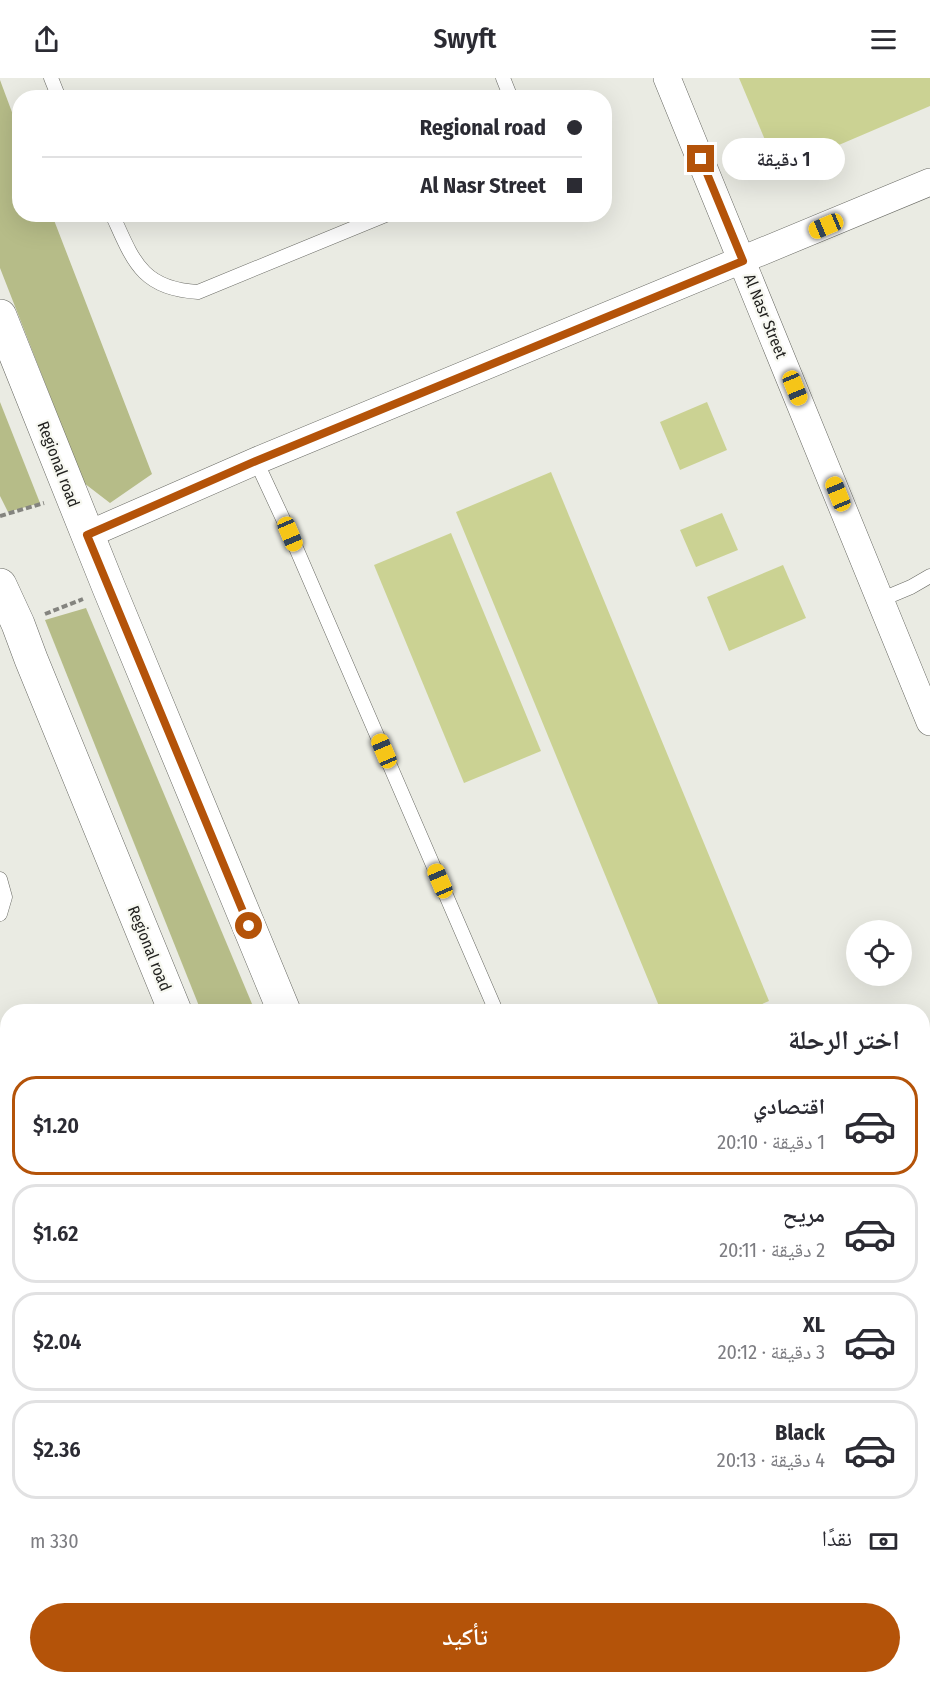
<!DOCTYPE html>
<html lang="ar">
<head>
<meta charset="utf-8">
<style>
  :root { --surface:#fff; --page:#f7f7f7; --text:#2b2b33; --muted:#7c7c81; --line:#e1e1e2; --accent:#b45309 }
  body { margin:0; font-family:"Fira Sans Condensed","Noto Naskh Arabic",sans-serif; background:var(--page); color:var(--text); direction:rtl; height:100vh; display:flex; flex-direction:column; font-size:22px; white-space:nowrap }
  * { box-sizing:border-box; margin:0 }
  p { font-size:20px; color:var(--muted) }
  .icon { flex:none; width:33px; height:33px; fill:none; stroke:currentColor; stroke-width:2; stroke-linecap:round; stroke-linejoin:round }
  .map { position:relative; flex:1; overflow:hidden; direction:ltr }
  .drawer { position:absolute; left:0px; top:926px; width:930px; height:680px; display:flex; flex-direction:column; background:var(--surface); border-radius:24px 24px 0 0; box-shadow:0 6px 24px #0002; direction:rtl }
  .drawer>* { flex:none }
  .guide { position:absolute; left:12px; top:12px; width:600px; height:132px; border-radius:24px; box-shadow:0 6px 24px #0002; direction:rtl; display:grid; align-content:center; height:132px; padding:0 30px; background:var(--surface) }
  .tools { position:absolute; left:846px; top:842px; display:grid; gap:12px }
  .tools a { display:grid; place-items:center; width:66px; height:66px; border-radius:50%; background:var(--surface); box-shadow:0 6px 24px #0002; font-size:30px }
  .end { position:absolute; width:27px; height:27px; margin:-14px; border:8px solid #b45309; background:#fff; box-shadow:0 0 0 3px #fff }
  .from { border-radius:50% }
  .bubble { position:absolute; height:42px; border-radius:21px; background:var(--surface); box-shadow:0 6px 24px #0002; font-size:20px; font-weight:600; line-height:42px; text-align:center; direction:rtl }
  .car { position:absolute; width:18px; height:36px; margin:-18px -9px; border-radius:8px; box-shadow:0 0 4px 2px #0007; background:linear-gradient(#f5c518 24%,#345 0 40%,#f5c518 0 76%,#345 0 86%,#f5c518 0) }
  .guide b { display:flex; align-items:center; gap:21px; height:57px; font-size:22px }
  .guide b+b { border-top:2px solid var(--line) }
  .guide i { width:15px; height:15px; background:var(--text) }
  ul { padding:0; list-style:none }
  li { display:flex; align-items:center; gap:18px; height:99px; margin:0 12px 9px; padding:0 18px; border:3px solid var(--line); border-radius:24px }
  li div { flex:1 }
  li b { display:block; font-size:22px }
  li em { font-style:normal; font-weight:600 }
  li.active { border-color:var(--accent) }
  li>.icon { width:54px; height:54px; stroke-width:1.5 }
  h2 { padding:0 30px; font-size:27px; line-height:72px }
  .pay { display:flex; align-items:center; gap:15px; height:66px; padding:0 30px; font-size:22px }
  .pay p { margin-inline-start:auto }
  .primary-button { display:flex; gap:12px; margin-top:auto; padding:12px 30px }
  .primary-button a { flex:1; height:69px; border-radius:36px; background:var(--accent); color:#fff; font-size:24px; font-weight:600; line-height:69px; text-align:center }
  header { display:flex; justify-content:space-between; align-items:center; height:78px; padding:0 30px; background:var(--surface); font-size:27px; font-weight:600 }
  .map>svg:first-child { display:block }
</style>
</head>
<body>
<header><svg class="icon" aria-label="menu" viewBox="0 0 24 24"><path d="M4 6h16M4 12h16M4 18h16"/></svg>Swyft<svg class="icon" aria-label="share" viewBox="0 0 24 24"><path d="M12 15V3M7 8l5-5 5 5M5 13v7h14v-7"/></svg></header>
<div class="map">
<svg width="930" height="1604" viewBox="0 0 930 1604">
  <rect width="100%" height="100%" fill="#eaebe3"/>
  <g fill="#b6bc88">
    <path d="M0,2l19,51 1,83 32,1 100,259 -42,29 -26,-20 -84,-215z"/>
    <path d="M0,324l40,101 -32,9 -8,-16z"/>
    <path d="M86,530l169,403h-54l-156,-391z"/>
  </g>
  <g fill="#cbd293">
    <path d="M739,0h191v28l-152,65z"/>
    <path d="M707,324l20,48 -47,20 -20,-48z"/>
    <path d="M551,394l218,529 -23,10h-85l-205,-499z"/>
    <path d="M722,435l16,37 -42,17 -16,-37z"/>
    <path d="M451,455l90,218 -77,32 -90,-218z"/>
    <path d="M783,487l23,53 -77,33 -22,-54z"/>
    <path d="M930,1206v112l-8,4v-113z"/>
  </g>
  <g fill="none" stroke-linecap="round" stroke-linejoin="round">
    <defs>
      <g id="lane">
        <path d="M51,0l8,20"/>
        <path d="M503,0l8,20"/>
        <path d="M112,136c21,46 29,75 86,78l190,-78"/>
        <path d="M256,383l34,73 206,477"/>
        <path d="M880,522l31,-13 19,-11"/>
        <path d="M0,801l5,18 -5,17"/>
        <path d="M922,1028l8,-3"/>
        <path d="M922,1111l8,-3"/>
        <path d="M0,1406l8,-3"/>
        <path d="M319,1598l2,6"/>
        <path d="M146,1604l15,-6"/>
      </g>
      <g id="street">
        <path d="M667,0l263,644"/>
        <path d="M87,457l169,-74 674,-279"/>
      </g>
      <g id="highway">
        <path d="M0,238l109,272 175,423"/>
        <path d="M0,507l18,39 13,35 144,352"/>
        <path d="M454,1598l3,6"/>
        <path d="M562,1598l3,6"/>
      </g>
    </defs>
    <use href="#lane" stroke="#686963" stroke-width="15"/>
    <use href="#street" stroke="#686963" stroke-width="28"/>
    <use href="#highway" stroke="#686963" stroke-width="34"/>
    <g stroke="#84847f" stroke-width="4" stroke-dasharray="6 3" stroke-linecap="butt">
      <path d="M0,438l44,-13"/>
      <path d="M45,536l38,-15"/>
    </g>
    <use href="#lane" stroke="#fff" stroke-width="14"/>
    <use href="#street" stroke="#fff" stroke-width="27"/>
    <use href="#highway" stroke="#fff" stroke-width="33"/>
  </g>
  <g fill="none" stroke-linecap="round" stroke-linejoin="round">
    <path stroke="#b45309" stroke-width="8" d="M249,848l-162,-391 169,-74 487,-200 -42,-102"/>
  </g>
  <g text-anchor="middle" stroke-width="4.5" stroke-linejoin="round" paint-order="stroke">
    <g font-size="16" fill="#21211f" stroke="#f7f8f1">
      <text transform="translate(766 238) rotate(68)" y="6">Al Nasr Street</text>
      <text transform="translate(59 386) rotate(69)" y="6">Regional road</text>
      <text transform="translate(150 870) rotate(68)" y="6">Regional road</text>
    </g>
  </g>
</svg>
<div class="tools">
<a><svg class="icon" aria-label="locate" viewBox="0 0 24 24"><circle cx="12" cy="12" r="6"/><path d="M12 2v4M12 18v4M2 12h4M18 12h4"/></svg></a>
</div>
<i class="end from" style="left:249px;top:848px"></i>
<i class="end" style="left:701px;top:81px"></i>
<div class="bubble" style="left:722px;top:60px;width:123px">1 دقيقة</div>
<i class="car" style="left:826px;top:148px;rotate:247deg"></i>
<i class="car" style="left:795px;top:310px;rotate:158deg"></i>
<i class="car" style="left:838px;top:416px;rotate:338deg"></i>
<i class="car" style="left:290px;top:456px;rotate:157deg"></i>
<i class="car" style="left:384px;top:673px;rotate:337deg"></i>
<i class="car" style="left:440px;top:803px;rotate:337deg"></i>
<div class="guide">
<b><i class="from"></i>Regional road</b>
<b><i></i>Al Nasr Street</b>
</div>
<section class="drawer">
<h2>اختر الرحلة</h2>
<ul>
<li class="active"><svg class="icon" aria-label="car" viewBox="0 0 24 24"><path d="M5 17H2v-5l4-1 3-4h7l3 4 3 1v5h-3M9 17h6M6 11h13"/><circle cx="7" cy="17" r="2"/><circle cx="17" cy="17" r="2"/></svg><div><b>اقتصادي</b><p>1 دقيقة · 20:10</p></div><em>$1.20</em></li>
<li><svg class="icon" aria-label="car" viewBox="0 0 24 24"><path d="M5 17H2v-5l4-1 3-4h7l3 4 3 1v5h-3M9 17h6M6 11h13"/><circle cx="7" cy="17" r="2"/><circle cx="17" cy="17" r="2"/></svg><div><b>مريح</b><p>2 دقيقة · 20:11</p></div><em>$1.62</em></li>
<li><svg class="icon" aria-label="car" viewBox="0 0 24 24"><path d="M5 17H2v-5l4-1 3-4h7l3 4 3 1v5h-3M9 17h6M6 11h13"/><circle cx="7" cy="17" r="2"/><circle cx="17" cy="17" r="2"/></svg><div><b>XL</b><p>3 دقيقة · 20:12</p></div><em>$2.04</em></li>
<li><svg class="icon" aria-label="car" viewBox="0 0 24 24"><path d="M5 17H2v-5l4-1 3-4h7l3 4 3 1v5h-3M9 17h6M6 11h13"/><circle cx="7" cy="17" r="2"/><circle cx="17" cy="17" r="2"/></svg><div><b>Black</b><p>4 دقيقة · 20:13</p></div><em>$2.36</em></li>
</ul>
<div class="pay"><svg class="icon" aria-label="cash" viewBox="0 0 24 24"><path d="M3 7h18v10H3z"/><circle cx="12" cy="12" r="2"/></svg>نقدًا<p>330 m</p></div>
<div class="primary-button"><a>تأكيد</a></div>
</section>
</div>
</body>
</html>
